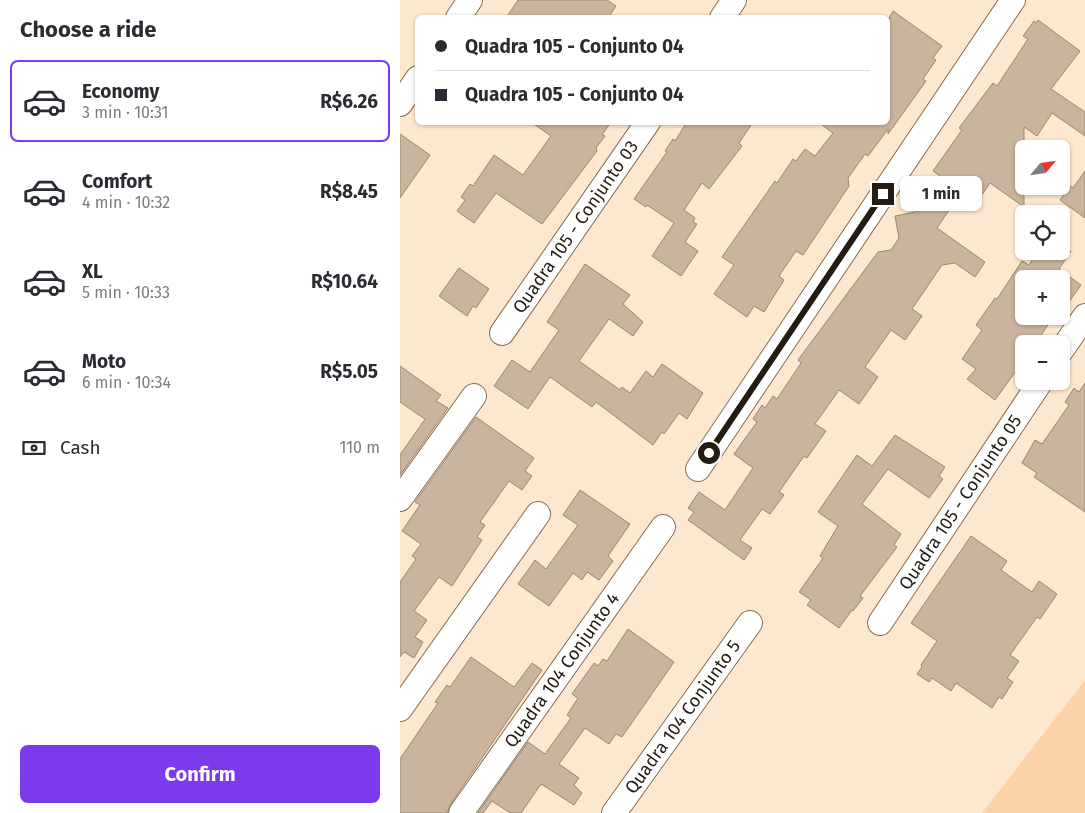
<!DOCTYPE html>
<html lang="en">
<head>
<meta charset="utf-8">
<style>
  :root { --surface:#fff; --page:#f2f2f3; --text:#2b2b33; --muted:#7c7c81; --line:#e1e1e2; --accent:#7c3aed }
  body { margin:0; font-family:"Fira Sans",sans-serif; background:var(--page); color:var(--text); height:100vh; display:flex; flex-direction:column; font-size:19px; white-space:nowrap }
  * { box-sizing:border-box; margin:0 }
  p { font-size:16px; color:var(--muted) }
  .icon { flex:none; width:28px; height:28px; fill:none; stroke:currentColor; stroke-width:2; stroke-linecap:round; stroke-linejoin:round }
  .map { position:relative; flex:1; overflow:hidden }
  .panel { display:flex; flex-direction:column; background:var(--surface); width:400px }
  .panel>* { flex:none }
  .hud { position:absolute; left:15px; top:15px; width:475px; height:110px; border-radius:8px; box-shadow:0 1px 4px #0004; display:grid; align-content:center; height:110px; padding:0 20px; background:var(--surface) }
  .needle { width:32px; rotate:61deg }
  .fabs { position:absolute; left:615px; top:140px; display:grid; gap:10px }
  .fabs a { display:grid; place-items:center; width:55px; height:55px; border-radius:8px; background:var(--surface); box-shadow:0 1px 4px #0004; font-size:25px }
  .end { position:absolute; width:22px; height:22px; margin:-11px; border:6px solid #241c13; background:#fff; box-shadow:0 0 0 2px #fff }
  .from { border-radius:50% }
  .bubble { position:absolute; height:35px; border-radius:8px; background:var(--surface); box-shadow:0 1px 4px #0004; font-size:16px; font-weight:700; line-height:35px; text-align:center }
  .hud b { display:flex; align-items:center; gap:18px; height:48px; font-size:19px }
  .hud b+b { border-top:1px solid var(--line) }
  .hud i { width:12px; height:12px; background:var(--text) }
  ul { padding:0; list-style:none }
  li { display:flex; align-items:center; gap:15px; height:82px; margin:0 10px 8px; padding:0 10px; border:2px solid transparent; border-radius:8px }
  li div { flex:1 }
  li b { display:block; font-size:19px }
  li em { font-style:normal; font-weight:700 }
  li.selected { border-color:var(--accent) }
  li>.icon { width:45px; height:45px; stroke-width:1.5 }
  h2 { padding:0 20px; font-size:22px; line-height:60px }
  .pay { display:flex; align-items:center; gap:12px; height:55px; padding:0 20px; font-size:19px }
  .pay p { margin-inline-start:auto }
  .action { display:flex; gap:10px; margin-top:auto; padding:10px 20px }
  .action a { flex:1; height:58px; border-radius:8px; background:var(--accent); color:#fff; font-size:20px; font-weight:700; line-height:58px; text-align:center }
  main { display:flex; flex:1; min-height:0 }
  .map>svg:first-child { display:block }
</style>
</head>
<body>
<main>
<section class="panel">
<h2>Choose a ride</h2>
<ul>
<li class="selected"><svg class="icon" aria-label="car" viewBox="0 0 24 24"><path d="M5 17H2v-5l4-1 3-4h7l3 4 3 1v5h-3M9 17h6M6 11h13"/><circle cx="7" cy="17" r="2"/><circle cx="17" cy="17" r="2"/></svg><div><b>Economy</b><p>3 min · 10:31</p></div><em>R$6.26</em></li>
<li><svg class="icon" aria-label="car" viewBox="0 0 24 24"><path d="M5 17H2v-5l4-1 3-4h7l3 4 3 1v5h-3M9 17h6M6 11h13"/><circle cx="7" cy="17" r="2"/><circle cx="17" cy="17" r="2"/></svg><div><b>Comfort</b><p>4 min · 10:32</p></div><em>R$8.45</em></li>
<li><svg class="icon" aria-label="car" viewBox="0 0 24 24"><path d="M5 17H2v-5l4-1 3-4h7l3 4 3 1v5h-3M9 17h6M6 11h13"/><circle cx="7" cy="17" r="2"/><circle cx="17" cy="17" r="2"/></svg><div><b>XL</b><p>5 min · 10:33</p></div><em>R$10.64</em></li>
<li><svg class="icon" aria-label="car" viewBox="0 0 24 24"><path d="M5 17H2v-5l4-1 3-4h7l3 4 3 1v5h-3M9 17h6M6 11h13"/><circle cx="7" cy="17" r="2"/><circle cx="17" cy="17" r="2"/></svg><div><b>Moto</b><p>6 min · 10:34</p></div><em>R$5.05</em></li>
</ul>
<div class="pay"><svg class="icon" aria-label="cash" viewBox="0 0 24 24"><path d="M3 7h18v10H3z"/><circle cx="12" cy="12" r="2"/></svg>Cash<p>110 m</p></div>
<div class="action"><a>Confirm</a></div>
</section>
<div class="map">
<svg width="685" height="813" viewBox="0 0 685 813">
  <rect width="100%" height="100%" fill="#fee7cf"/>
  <path fill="#fcd3a9" d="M685,680v133h-103z"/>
  <g fill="#cab49d" stroke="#9c8771">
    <path d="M118,0h89l9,6 -8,12h-102z"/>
    <path d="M493,11l49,35 -9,12 3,2 -13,19 3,2 -38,53v-5l-20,27 -3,-2 -17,24 1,8 -46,69 -7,-4 -17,25 5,4 -20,32 -10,-6 -7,11 -33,-23 20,-29 -12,-8 53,-76 2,2 16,-24 3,2 9,-12 10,7 18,-23 -15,-11h70v-102z"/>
    <path d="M638,20l42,31 -29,38 34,23v24l-33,-23 -15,23 -13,-9v80l-34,-24 -13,19 -15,-11 -25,37 48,34 -10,15 -20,-14 -13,2 -30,44 10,7 -17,24 -14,-10 -26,37 13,10 -19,27 -20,-14 -24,34 11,7 -19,27 -3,-2 -25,36 5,3 -14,19 -8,-5 -22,31 12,8 -8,12 -56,-40 6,-8 -6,-4 11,-16 26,18 28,-42 -19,-14 23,-32 -4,-3 9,-14 3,3 8,-12 4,3 24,-36 -3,-3 80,-108 13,-2 8,-12 -4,-22 20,-4 25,-36 -7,-5 29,-41 -3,-2 34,-45 4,3 31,-47 -5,-3 11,-15 2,2z"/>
    <path d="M131,122h80l-9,13 3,1 -9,12 1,3 -55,73 -46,-31 -22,30 -17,-12 8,-11 -4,-3 9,-13 3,2 21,-31 29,20 28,-39z"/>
    <path d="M287,122h66l-14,21 3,3 -33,43 -7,-6 -18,27 11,8 -2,4 4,2 -12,18 13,9 -17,25 -29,-20 22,-33 -27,-18 -1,2 -12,-8 33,-47 -2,-1 8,-12 2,2z"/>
    <path d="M0,134l30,21 -30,43z"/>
    <path d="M685,171v47l-25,-18 10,-14 3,2z"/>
    <path d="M638,251h33l-12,18 22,16 -20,28v-34h-37v37h30l-19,28h-11v16l-29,40 -28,-21 9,-10 -14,-10 20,-29 -6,-5 19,-27 2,1 25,-38 7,4z"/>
    <path d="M185,264l45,31 -7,9 20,18 -10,14 -24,-17 -30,42 41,29 2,-3 8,6 16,-22 7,6 9,-13 41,29 -16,26 -8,-6 -15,21 -2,-2 -9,13 -57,-43 -4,5 -42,-30 -22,32 -34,-23 18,-26 18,12 29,-42 -12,-8z"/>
    <path d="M59,268l30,21 -13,19 -3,-2 -6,10 -28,-20z"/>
    <path d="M0,366l41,29 -5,6 12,7 -48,67v-20l25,-36 -25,-17z"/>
    <path d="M685,383v129l-51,-35 3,-4 -15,-10 13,-23 7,4 27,-39 -4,-3 9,-14 5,4z"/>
    <path d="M76,417l58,41 -9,13 7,5 -10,14 -13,-9 -29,41 5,3 -8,12 5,3 -30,46 -13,-9 -25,34 13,9 -12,17 8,5 -9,16 -10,-6 -4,5v-75l16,-23 -4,-3 9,-12 -19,-13 18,-26 -5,-3z"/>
    <path d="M495,435l50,32 -6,9 4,3 -14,19 -41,-29 -26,35 39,30 -7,11 3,2 -37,49 3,2 -10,13 -1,-1 -13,18 -32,-23 4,-5 -12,-8 24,-34 -3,-2 18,-30 -20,-14 39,-57 15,11z"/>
    <path d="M180,490l50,34 -22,32 5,5 -14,19 -12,-8 -5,8 -9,-7 -24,33 -31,-22 17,-24 11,9 32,-44 -15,-10z"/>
    <path d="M571,536l36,25 -6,9 31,22 7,-11 18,13 -17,25 -3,-2 -27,38 9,6 -12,17 6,4 -11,17 -3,-2 -7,11 -36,-25 -5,8 -19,-13 -3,4 -12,-8 5,-7 -1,-2 16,-24 -26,-18z"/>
    <path d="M228,629l46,33 -52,75 -6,-3 -7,10 -24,-16 -26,36 20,14 -5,7 8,8 -8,12 -33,-21 -20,29h-11l-18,-12 -9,12h-5l50,-71 17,12 26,-36 -4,-3 11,-17 -6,-4 22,-31 4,3 5,-7 4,2z"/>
    <path d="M71,657l43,30 18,-24 10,7 -92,135 -3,8h-47v-54l38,-56 -3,-1 12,-17 3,2z"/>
  </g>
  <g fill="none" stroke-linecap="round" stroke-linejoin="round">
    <defs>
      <g id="minor">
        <path d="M58,18l12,-18"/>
        <path d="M322,18l12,-18"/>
        <path d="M0,104l18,-26"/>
        <path id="s1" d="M102,333l146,-211"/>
        <path d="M661,351l24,-35"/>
        <path d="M298,469l315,-469"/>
        <path d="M0,499l74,-103"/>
        <path id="s2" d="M480,623l161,-242"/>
        <path d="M0,709l138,-195"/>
        <path id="s3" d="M61,813l202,-286"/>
        <path id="s4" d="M214,813l136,-190"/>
      </g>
    </defs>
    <use href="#minor" stroke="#826e58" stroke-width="26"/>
    <use href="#minor" stroke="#fff" stroke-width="24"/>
  </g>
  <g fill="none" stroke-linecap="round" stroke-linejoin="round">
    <path stroke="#241c13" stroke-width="6" d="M309,453l174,-259"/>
  </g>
  <g text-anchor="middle" stroke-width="4" stroke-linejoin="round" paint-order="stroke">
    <g font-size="18" fill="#241c13" stroke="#fcf7f3">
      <text dy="6" stroke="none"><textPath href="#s1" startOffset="129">Quadra 105 - Conjunto 03</textPath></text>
      <text dy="6" stroke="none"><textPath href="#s2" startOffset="145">Quadra 105 - Conjunto 05</textPath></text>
      <text dy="6" stroke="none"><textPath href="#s3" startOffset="175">Quadra 104 Conjunto 4</textPath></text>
      <text dy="6" stroke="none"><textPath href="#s4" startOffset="118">Quadra 104 Conjunto 5</textPath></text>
    </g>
  </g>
</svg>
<div class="fabs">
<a><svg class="needle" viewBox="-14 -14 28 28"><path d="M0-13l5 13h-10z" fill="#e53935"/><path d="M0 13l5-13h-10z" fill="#7c7c81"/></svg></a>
<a><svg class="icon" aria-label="locate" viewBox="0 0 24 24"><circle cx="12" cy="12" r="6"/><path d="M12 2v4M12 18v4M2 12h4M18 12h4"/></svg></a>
<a>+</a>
<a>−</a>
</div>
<i class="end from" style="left:309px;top:453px"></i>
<i class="end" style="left:483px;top:194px"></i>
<div class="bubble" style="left:500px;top:176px;width:82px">1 min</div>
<div class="hud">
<b><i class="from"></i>Quadra 105 - Conjunto 04</b>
<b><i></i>Quadra 105 - Conjunto 04</b>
</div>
</div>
</main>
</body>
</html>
